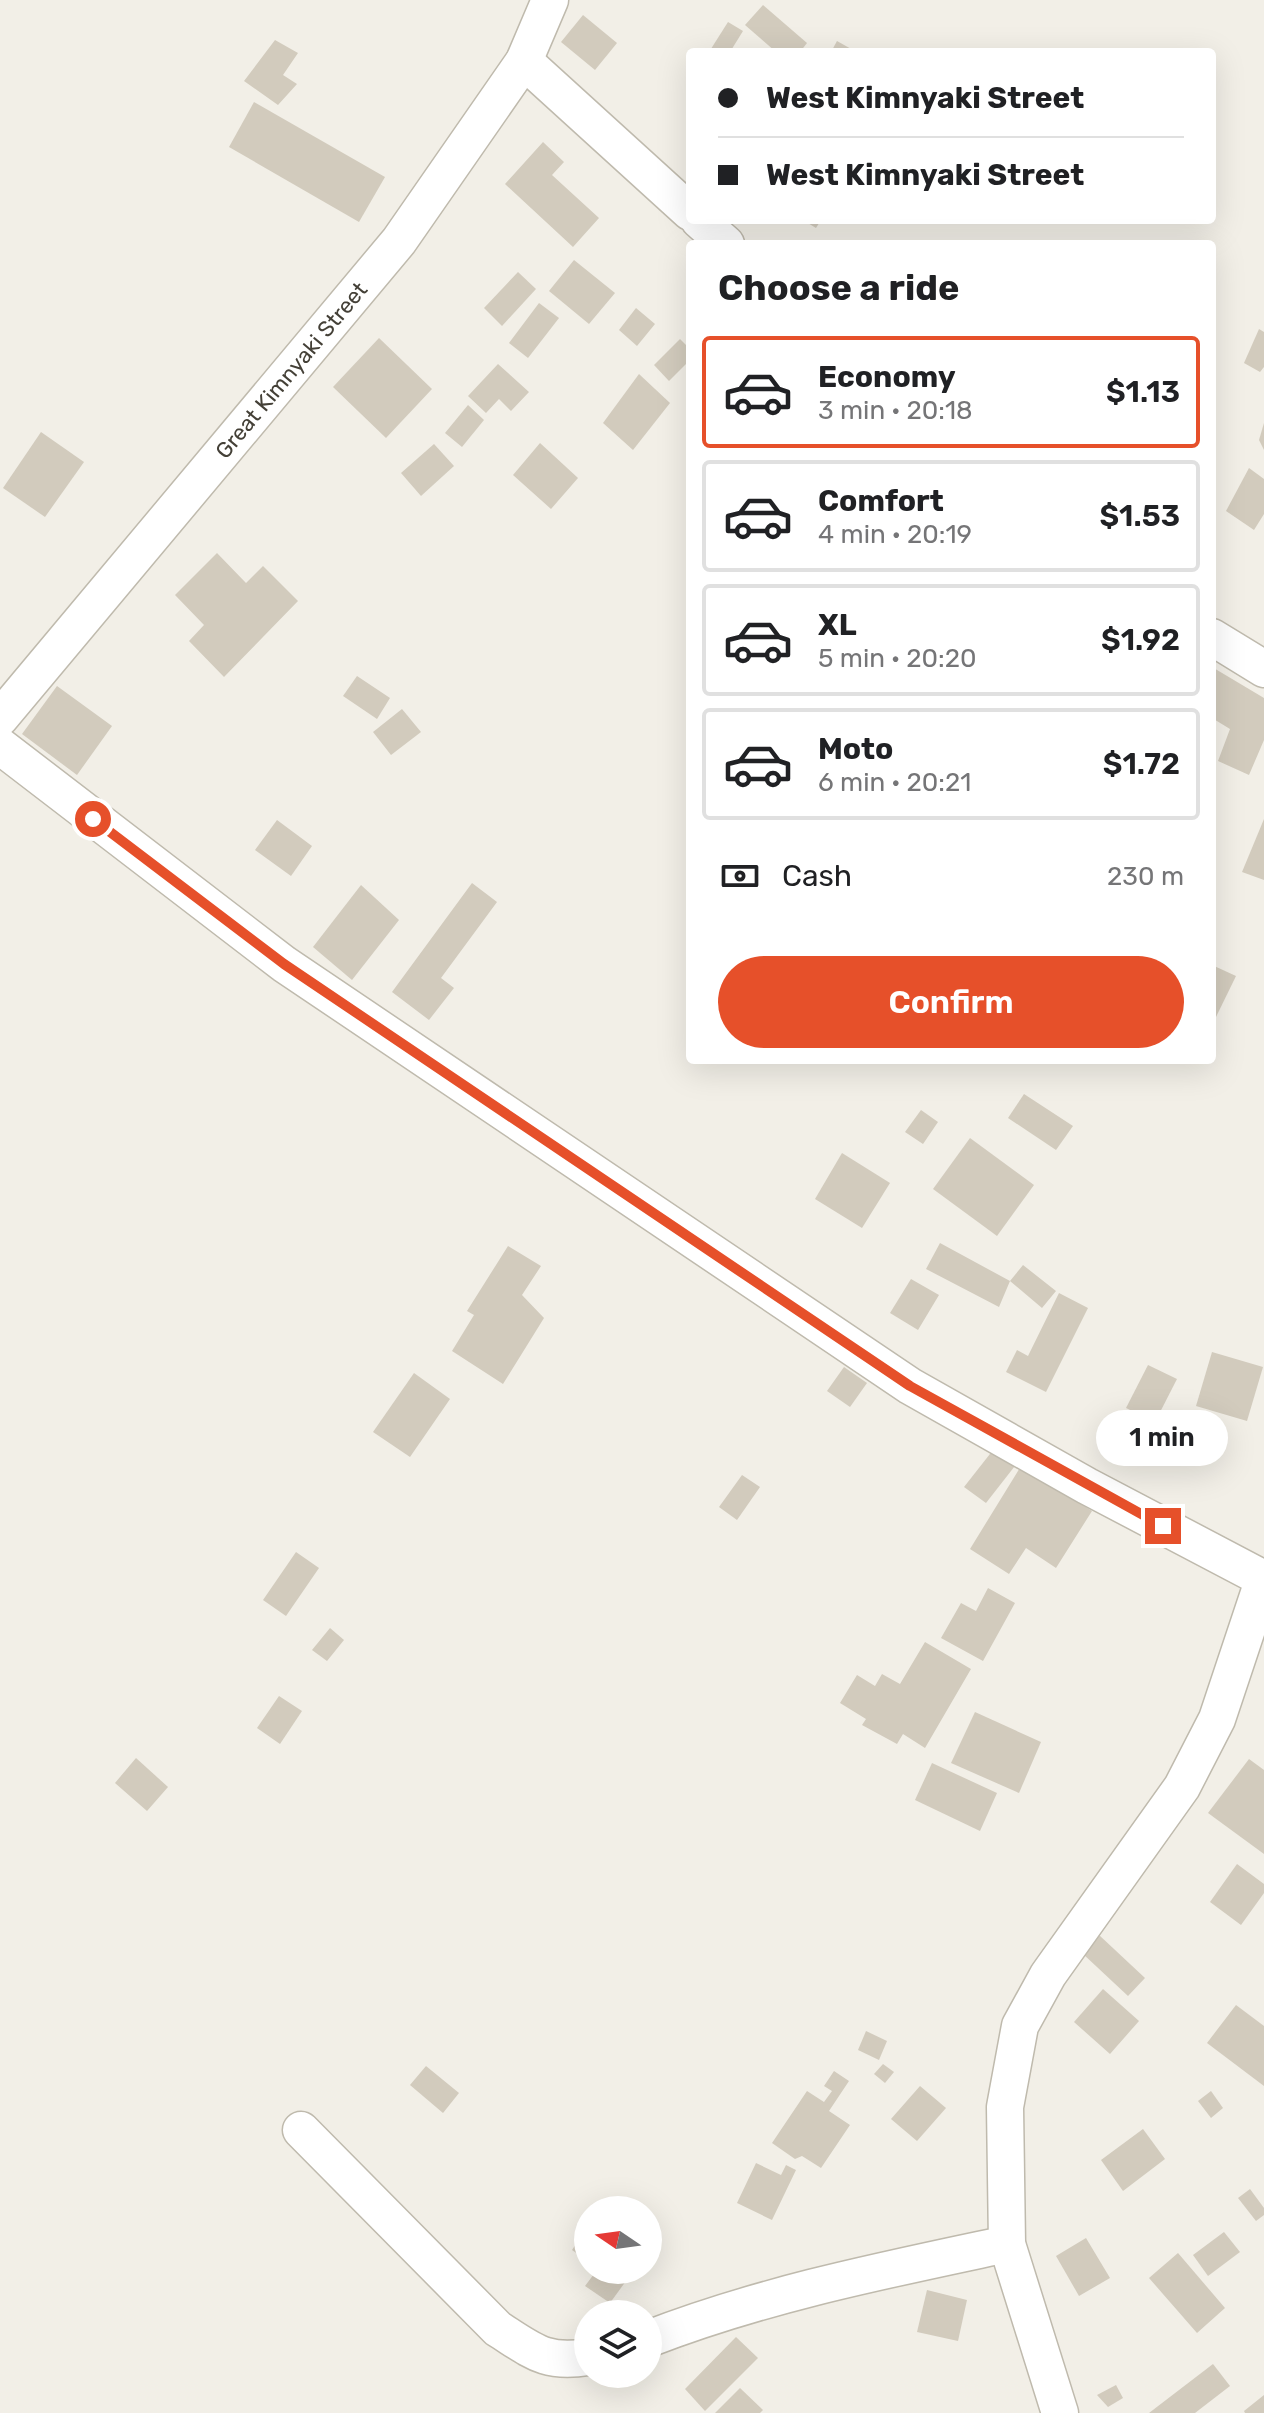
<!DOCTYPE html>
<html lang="en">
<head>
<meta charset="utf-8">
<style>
  :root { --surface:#fff; --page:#f2f2f2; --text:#202124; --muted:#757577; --line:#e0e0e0; --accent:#e6502a }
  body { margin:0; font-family:Rubik,sans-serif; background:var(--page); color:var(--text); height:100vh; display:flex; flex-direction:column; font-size:30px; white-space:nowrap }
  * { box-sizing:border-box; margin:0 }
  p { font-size:26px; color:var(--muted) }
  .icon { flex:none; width:44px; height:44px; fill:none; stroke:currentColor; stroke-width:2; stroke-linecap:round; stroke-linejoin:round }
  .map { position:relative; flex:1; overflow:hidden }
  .drawer { position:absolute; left:686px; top:240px; width:530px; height:824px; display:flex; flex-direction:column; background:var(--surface); border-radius:8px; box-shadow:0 8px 32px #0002 }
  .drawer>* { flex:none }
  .top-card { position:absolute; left:686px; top:48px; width:530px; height:176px; border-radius:8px; box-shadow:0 8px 32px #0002; display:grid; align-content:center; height:176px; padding:0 32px; background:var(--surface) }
  .needle { width:52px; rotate:283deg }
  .controls { position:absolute; left:574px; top:2196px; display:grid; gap:16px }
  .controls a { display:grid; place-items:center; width:88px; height:88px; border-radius:50%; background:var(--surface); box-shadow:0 8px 32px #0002; font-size:40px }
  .end { position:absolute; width:36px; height:36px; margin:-18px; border:10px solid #e6502a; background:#fff; box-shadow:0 0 0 4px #fff }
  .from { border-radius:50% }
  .bubble { position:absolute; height:56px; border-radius:28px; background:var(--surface); box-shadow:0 8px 32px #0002; font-size:26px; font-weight:600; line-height:56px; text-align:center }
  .top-card b { display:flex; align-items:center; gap:28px; height:76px; font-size:30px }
  .top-card b+b { border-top:2px solid var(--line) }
  .top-card i { width:20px; height:20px; background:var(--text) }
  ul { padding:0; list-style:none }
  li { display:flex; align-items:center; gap:24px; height:112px; margin:0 16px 12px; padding:0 16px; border:4px solid var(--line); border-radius:8px }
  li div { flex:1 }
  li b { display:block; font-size:30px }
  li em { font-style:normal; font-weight:600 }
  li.on { border-color:var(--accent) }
  li>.icon { width:72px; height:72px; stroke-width:1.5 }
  h2 { padding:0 32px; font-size:36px; line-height:96px }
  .pay { display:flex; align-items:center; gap:20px; height:88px; padding:0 32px; font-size:30px }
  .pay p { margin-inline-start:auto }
  .action { display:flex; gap:16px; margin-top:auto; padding:16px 32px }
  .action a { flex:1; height:92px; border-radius:48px; background:var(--accent); color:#fff; font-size:32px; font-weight:600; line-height:92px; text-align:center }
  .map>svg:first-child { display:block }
</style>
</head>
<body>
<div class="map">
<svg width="1264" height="2413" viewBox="0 0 1264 2413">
  <rect width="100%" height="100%" fill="#f2efe7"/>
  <g fill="#d2cbbd">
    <path d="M763,5l44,38 -7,9h-24l-31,-27z"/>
    <path d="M583,15l34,28 -22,27 -34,-28z"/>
    <path d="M728,22l15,9 -13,21h-21z"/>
    <path d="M275,40l23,13 -15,22 14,9 -19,21 -34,-24z"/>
    <path d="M837,41l16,9 -1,2h-21z"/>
    <path d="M254,102l131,75 -26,45 -130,-75z"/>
    <path d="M543,142l21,20 -12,13 47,43 -26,29 -68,-63z"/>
    <path d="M803,220h18l-5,8z"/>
    <path d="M574,260l41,33 -26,31 -40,-33z"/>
    <path d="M518,272l18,17 -34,37 -18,-18z"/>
    <path d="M539,303l20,15 -31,40 -19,-15z"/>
    <path d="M636,308l19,16 -18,22 -18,-16z"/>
    <path d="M1259,329l5,3v35l-4,5 -16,-9z"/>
    <path d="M379,338l53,51 -46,49 -53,-51z"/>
    <path d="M680,339l10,10v11l-21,21 -15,-16z"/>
    <path d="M498,364l31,28 -18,19 -12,-12 -13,14 -18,-17z"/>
    <path d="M639,374l31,29 -37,47 -30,-27z"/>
    <path d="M468,405l16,15 -22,27 -17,-14z"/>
    <path d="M1264,423v27l-5,-10z"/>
    <path d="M41,432l43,30 -39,55 -42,-29z"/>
    <path d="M540,443l38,35 -27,31 -38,-34z"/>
    <path d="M434,444l20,22 -33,30 -20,-23z"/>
    <path d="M1249,468l15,11v35l-10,16 -28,-19z"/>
    <path d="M217,553l29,30 17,-17 35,35 -74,76 -35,-36 15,-16 -29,-30z"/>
    <path d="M1212,667l52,31v42l-15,35 -31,-14 12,-32 -18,-11z"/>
    <path d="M357,676l33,22 -13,21 -34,-23z"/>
    <path d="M57,686l55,40 -35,49 -55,-41z"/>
    <path d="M402,709l19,23 -30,23 -18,-23z"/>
    <path d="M1264,819v61l-22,-8z"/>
    <path d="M277,820l35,26 -21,30 -36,-26z"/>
    <path d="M472,883l25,19 -56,76 13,10 -25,32 -37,-28z"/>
    <path d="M361,885l38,35 -47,60 -39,-33z"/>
    <path d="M1212,965l24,11 -20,41 -4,-2z"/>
    <path d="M1024,1094l49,32 -17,24 -48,-32z"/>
    <path d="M921,1110l17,12 -15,22 -18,-12z"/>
    <path d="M970,1138l64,47 -37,51 -64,-47z"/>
    <path d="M842,1153l48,30 -28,45 -47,-29z"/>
    <path d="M940,1243l70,38 13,-16 33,26 -14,17 -32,-27 -11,26 -73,-38z"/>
    <path d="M508,1246l33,20 -19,29 22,23 -41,66 -51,-33 22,-36 -7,-4z"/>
    <path d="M911,1279l28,16 -21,35 -28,-17z"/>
    <path d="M1059,1293l29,15 -42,84 -40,-20 11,-22 11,6z"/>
    <path d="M1212,1352l51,15 -16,54 -51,-15z"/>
    <path d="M1148,1365l29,14 -22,43 -29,-14z"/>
    <path d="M844,1367l23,16 -17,24 -23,-16z"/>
    <path d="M414,1373l36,26 -40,58 -37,-25z"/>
    <path d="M997,1445l21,17 -32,41 -22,-16z"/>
    <path d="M1021,1466l71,45 -36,57 -30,-20 -17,26 -39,-25z"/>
    <path d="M742,1475l18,12 -23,33 -18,-13z"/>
    <path d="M296,1552l23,16 -33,48 -23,-16z"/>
    <path d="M988,1588l27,15 -32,58 -42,-23 20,-35 15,8z"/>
    <path d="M330,1628l14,12 -17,21 -15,-11z"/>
    <path d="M925,1642l46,27 -46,79 -22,-14 -6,10 -35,-19 4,-6 -26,-16 17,-28 18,11 7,-12 18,10z"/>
    <path d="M279,1696l23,15 -22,33 -23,-16z"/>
    <path d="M975,1712l66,30 -22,51 -68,-30z"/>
    <path d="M136,1758l32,29 -21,24 -32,-28z"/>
    <path d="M1249,1759l15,11v84l-56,-41z"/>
    <path d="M932,1763l65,30 -17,38 -65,-31z"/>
    <path d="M1237,1864l27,20v9l-23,32 -31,-23z"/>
    <path d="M1099,1935l46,43 -17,18 -46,-43z"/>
    <path d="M1103,1989l36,32 -29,33 -36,-32z"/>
    <path d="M1236,2005l28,21v60l-57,-43z"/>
    <path d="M866,2031l21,10 -8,19 -21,-10z"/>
    <path d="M883,2064l11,8 -9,11 -11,-9z"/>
    <path d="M426,2066l33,27 -16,20 -33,-28z"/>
    <path d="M834,2071l15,10 -20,30 21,14 -29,43 -19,-12 -7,3 -23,-16 35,-52 17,11 8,-11 -8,-5z"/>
    <path d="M920,2086l26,22 -29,33 -26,-22z"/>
    <path d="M1211,2091l12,17 -12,10 -13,-17z"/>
    <path d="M1143,2129l22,30 -42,32 -22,-31z"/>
    <path d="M756,2163l25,12 5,-10 10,5 -24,50 -35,-17z"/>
    <path d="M1250,2189l14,19v7l-8,6 -18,-23z"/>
    <path d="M1224,2232l16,20 -32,24 -15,-21z"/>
    <path d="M582,2235l6,4v22l-16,-11z"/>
    <path d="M1086,2238l24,40 -31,18 -23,-40z"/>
    <path d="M1178,2253l47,55 -28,25 -48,-55z"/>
    <path d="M597,2270h37l-24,33 -25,-17z"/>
    <path d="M927,2290l40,10 -9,41 -41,-9z"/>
    <path d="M736,2337l22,21 -53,53 -20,-22z"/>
    <path d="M1213,2364l17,22 -35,27h-46z"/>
    <path d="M1116,2385l7,13 -15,9 -11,-12z"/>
    <path d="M740,2388l23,22 -3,3h-45z"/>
    <path d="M1264,2395v18h-19l-1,-2z"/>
  </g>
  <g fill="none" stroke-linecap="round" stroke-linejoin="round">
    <defs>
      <g id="street">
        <path d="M524,61l166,151"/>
        <path d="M699,220l27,24"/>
        <path d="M1212,637l52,32"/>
        <path d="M0,718l399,-477 125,-180 26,-61"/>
        <path d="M0,746l284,218 626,422 177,100 177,93"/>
        <path d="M301,2130l197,199c35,22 47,35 90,28"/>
        <path d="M648,2339c116,-45 237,-69 359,-95"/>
        <path d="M1060,2413l-53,-169 -2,-137 15,-81 28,-51 134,-188 35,-68 47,-141"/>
      </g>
    </defs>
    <use href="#street" stroke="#bfbaad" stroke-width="39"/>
    <use href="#street" stroke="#fff" stroke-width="36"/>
  </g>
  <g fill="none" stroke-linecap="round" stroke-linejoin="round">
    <path stroke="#e6502a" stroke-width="10" d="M93,819l191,145 626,422 253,140"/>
  </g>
  <g text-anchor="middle" stroke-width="7" stroke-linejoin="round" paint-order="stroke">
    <g font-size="22" fill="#444037" stroke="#fff">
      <text transform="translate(291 370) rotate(-50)" y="8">Great Kimnyaki Street</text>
    </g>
  </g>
</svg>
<div class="controls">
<a><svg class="needle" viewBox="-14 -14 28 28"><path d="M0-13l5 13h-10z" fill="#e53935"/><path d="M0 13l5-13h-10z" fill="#757577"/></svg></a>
<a><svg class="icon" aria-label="layers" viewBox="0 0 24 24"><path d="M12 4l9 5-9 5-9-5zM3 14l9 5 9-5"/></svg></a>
</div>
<i class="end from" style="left:93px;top:819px"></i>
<i class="end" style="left:1163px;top:1526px"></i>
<div class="bubble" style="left:1096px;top:1410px;width:132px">1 min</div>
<div class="top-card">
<b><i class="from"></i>West Kimnyaki Street</b>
<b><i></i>West Kimnyaki Street</b>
</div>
<section class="drawer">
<h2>Choose a ride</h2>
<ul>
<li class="on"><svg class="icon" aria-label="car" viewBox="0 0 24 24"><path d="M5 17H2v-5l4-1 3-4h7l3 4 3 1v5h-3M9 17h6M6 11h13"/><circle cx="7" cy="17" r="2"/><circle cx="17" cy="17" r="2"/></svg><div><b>Economy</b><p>3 min · 20:18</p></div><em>$1.13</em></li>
<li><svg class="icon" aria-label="car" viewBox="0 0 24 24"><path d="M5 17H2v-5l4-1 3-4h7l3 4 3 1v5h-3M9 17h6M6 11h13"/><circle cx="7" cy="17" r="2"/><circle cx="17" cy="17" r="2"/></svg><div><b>Comfort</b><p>4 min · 20:19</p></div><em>$1.53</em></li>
<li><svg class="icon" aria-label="car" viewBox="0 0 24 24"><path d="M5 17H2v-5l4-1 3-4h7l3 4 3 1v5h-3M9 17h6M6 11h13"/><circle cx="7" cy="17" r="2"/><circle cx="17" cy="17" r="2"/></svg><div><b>XL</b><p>5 min · 20:20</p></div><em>$1.92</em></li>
<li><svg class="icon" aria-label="car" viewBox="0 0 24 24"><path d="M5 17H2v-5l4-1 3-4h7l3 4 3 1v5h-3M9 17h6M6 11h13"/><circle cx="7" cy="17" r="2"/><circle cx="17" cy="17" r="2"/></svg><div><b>Moto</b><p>6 min · 20:21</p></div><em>$1.72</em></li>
</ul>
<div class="pay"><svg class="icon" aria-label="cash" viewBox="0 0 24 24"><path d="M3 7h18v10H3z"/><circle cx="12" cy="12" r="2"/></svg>Cash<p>230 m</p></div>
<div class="action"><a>Confirm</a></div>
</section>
</div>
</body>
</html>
